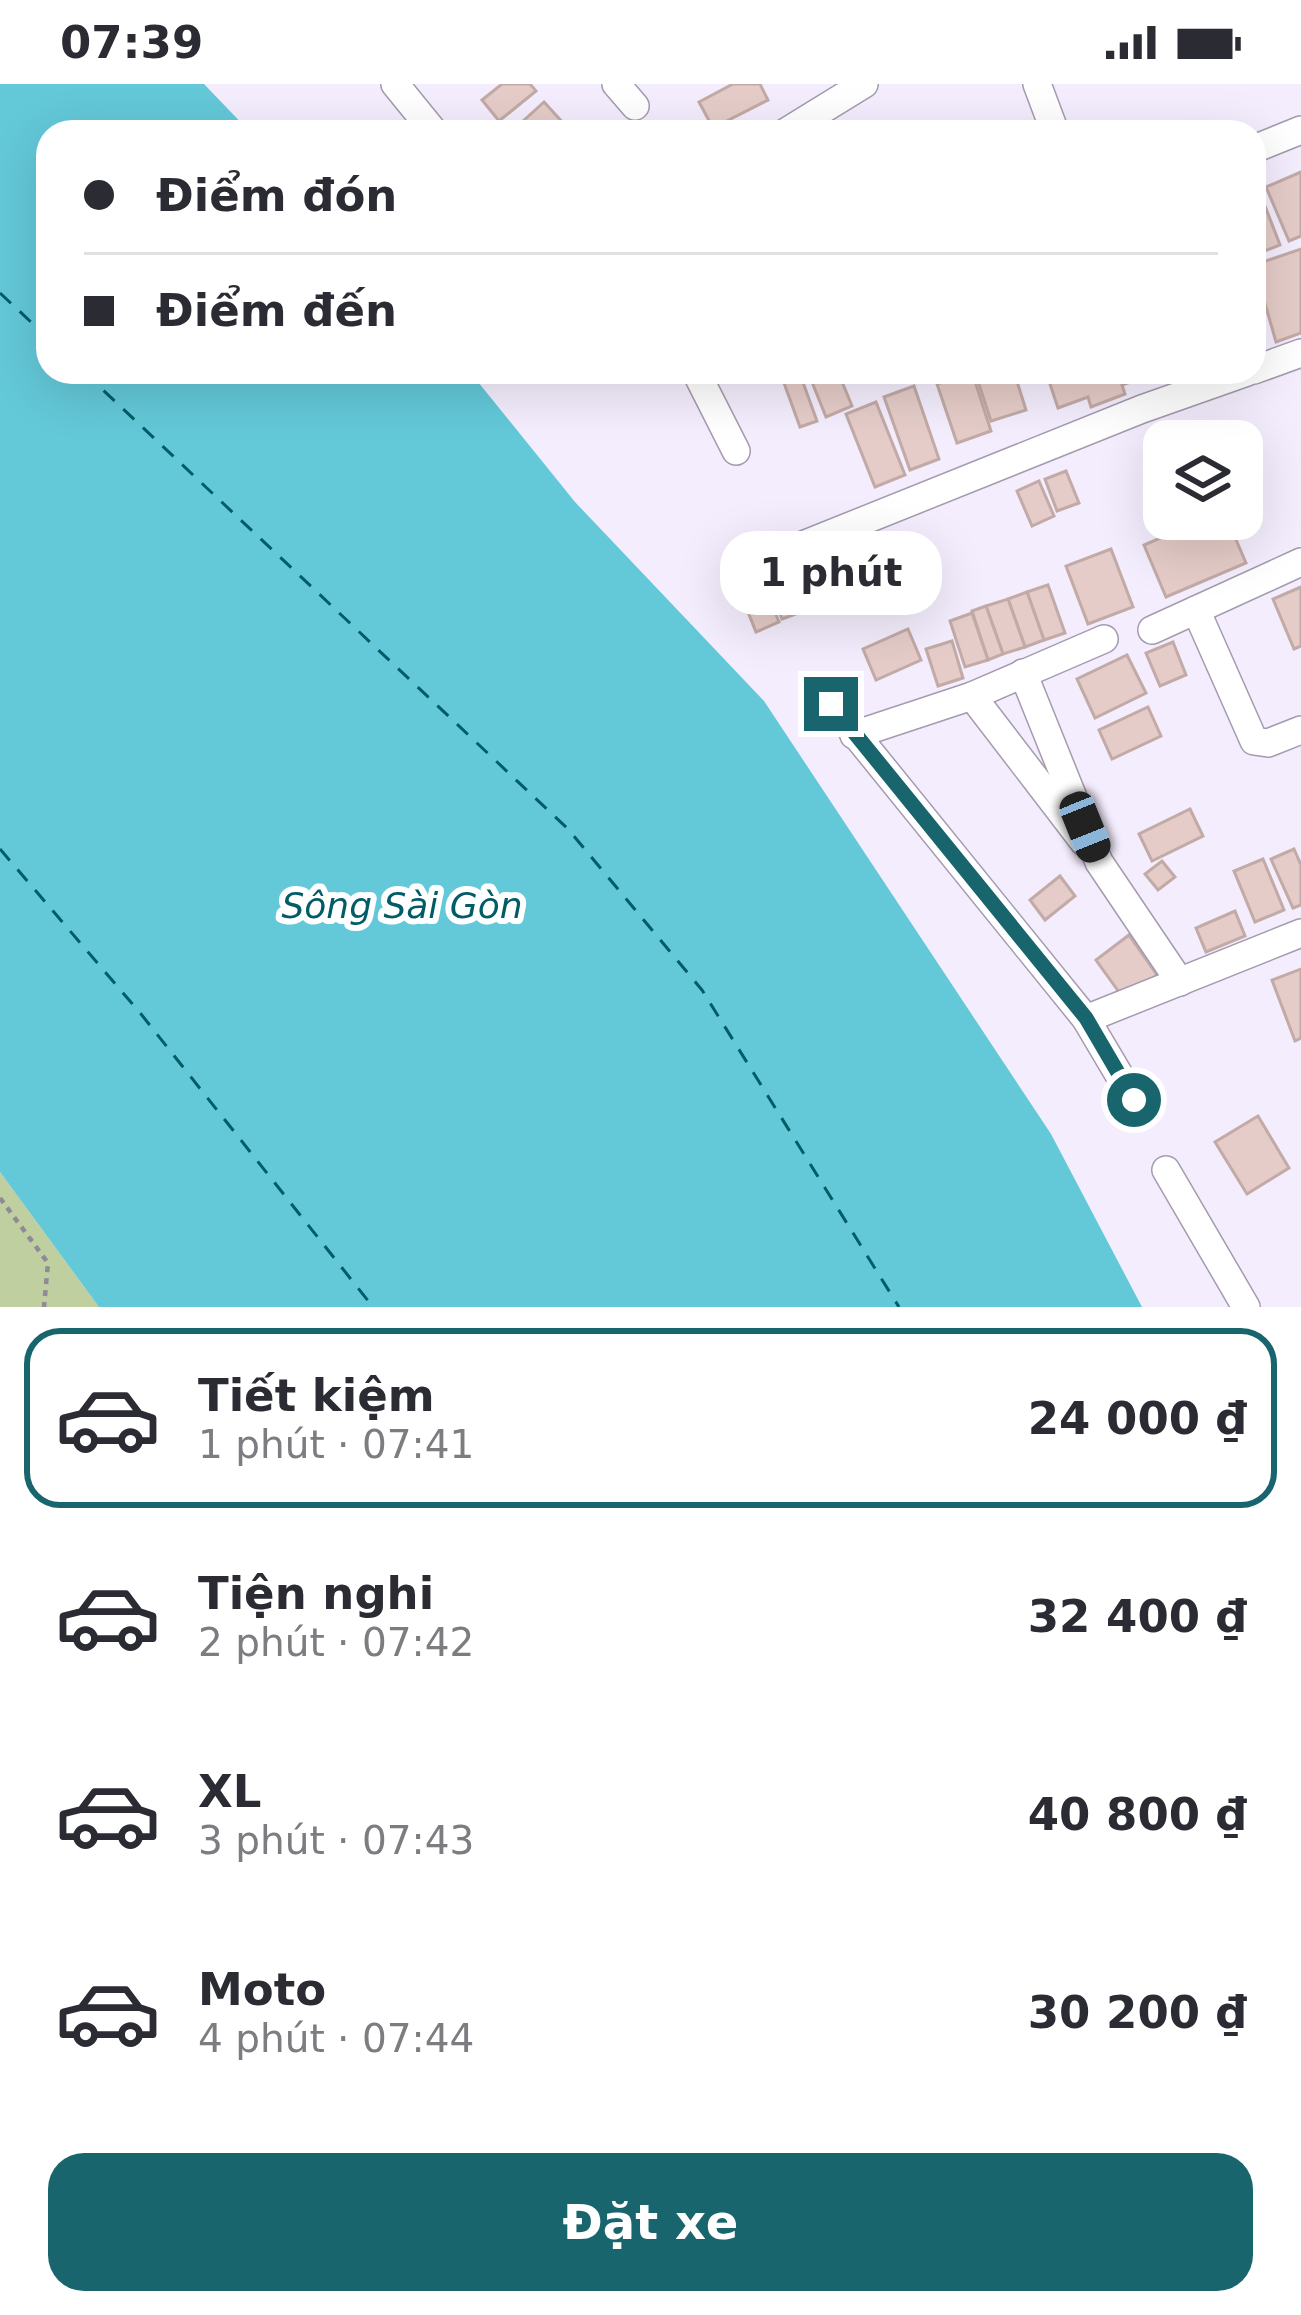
<!DOCTYPE html>
<html lang="vi">
<head>
<meta charset="utf-8">
<style>
  :root { --surface:#fff; --page:#f7f7f7; --text:#2b2b33; --muted:#7c7c81; --line:#e1e1e2; --accent:#18656e }
  body { margin:0; font-family:"DejaVu Sans",sans-serif; background:var(--page); color:var(--text); height:100vh; display:flex; flex-direction:column; font-size:45px; white-space:nowrap }
  * { box-sizing:border-box; margin:0 }
  p { font-size:39px; color:var(--muted) }
  .icon { flex:none; width:66px; height:66px; fill:none; stroke:currentColor; stroke-width:2; stroke-linecap:round; stroke-linejoin:round }
  .map { position:relative; height:1223px; overflow:hidden }
  .drawer { display:flex; flex-direction:column; background:var(--surface); flex:1 }
  .drawer>* { flex:none }
  .top-card { position:absolute; left:36px; top:36px; width:1230px; height:264px; border-radius:36px; box-shadow:0 12px 48px #0002; display:grid; align-content:center; height:264px; padding:0 48px; background:var(--surface) }
  .buttons { position:absolute; left:1143px; top:336px; display:grid; gap:24px }
  .buttons a { display:grid; place-items:center; width:120px; height:120px; border-radius:24px; background:var(--surface); box-shadow:0 12px 48px #0002; font-size:60px }
  .end { position:absolute; width:54px; height:54px; margin:-27px; border:15px solid #18656e; background:#fff; box-shadow:0 0 0 6px #fff }
  .from { border-radius:50% }
  .bubble { position:absolute; height:84px; border-radius:36px; background:var(--surface); box-shadow:0 12px 48px #0002; font-size:39px; font-weight:700; line-height:84px; text-align:center }
  .car { position:absolute; width:36px; height:72px; margin:-36px -18px; border-radius:15px; box-shadow:0 0 9px 3px #0007; background:linear-gradient(#222 24%,#8ab4d8 0 40%,#222 0 76%,#8ab4d8 0 86%,#222 0) }
  .top-card b { display:flex; align-items:center; gap:42px; height:114px; font-size:45px }
  .top-card b+b { border-top:3px solid var(--line) }
  .top-card i { width:30px; height:30px; background:var(--text) }
  ul { padding:21px 0 0; list-style:none }
  li { display:flex; align-items:center; gap:36px; height:180px; margin:0 24px 18px; padding:0 24px; border:6px solid transparent; border-radius:36px }
  li div { flex:1 }
  li b { display:block; font-size:45px }
  li em { font-style:normal; font-weight:700 }
  li.active { border-color:var(--accent) }
  li>.icon { width:108px; height:108px; stroke-width:1.5 }
  .primary-button { display:flex; gap:24px; margin-top:auto; padding:24px 48px }
  .primary-button a { flex:1; height:138px; border-radius:36px; background:var(--accent); color:#fff; font-size:48px; font-weight:700; line-height:138px; text-align:center }
  .status { display:flex; justify-content:space-between; align-items:center; height:84px; padding:0 60px; background:var(--surface); direction:ltr }
  .status svg { height:33px; fill:currentColor }
  .map>svg:first-child { display:block }
</style>
</head>
<body>
<div class="status"><b>07:39</b><svg viewBox="0 0 49 12"><path d="M0 12V9h3v3zM5 12V6h3v6zM10 12V3h3v9zM15 12V0h3v12zM26 1h20v11H26zM47 4h2v5h-2z"/></svg></div>
<div class="map">
<svg width="1301" height="1223" viewBox="0 0 1301 1223">
  <rect width="100%" height="100%" fill="#f4edfd"/>
  <path fill="#bfcfa0" d="M0,1088l99,135h-99z"/>
  <path fill="#63c8d8" d="M0,0h204l46,48h-202v240h422l105,130 189,199 287,433 91,173h-1043l-99,-135z"/>
  <g fill="none" stroke-linecap="round" stroke-linejoin="round">
    <g stroke="#005c67" stroke-width="3" stroke-dasharray="15 12" stroke-linecap="butt">
      <path d="M0,209l48,45"/>
      <path d="M84,288l484,457 134,161 197,317"/>
      <path d="M0,765l141,165 232,293"/>
    </g>
  </g>
  <g fill="#e5ccc8" stroke="#c2aaa6" stroke-width="3">
    <path d="M502,0h28l6,7 -37,30 -17,-21z"/>
    <path d="M733,0h27l8,16 -55,28 -14,-26z"/>
    <path d="M544,18l22,24 -7,6h-48z"/>
    <path d="M1301,88v64l-12,5 -23,-54z"/>
    <path d="M1260,109l20,52 -26,10v-60z"/>
    <path d="M1301,165v84l-25,9 -22,-77z"/>
    <path d="M808,288h30l14,34 -26,11z"/>
    <path d="M972,288l19,59 -34,12 -20,-59z"/>
    <path d="M975,288h39l12,38 -35,11z"/>
    <path d="M1046,288h103l1,3 -28,10 3,9 -34,13 -3,-10 -30,11z"/>
    <path d="M801,293l16,44 -17,6 -16,-44z"/>
    <path d="M914,302l25,73 -29,11 -26,-73z"/>
    <path d="M876,318l29,73 -30,12 -29,-73z"/>
    <path d="M1226,341l5,16h-50v-1z"/>
    <path d="M1066,387l13,32 -22,8 -12,-32z"/>
    <path d="M1039,397l15,35 -22,10 -15,-35z"/>
    <path d="M1204,435h23l19,44 -80,34 -22,-52z"/>
    <path d="M1111,465l22,58 -45,17 -22,-58z"/>
    <path d="M834,481l11,31 -63,23 -12,-31z"/>
    <path d="M1048,501l17,48 -21,7 -17,-48z"/>
    <path d="M1301,503v59l-7,3 -21,-50z"/>
    <path d="M765,504l14,34 -23,10 -14,-35z"/>
    <path d="M1027,508l17,48 -19,7 -17,-48z"/>
    <path d="M1008,515l17,48 -22,7 -17,-48z"/>
    <path d="M986,522l17,48 -15,6 -16,-49z"/>
    <path d="M972,529l16,47 -23,7 -15,-46z"/>
    <path d="M908,545l13,31 -45,20 -13,-31z"/>
    <path d="M952,557l11,37 -25,8 -12,-37z"/>
    <path d="M1173,558l13,33 -26,11 -14,-33z"/>
    <path d="M1127,571l19,38 -51,25 -18,-39z"/>
    <path d="M1148,623l13,29 -49,23 -13,-29z"/>
    <path d="M1190,725l13,27 -51,25 -13,-27z"/>
    <path d="M1294,765l7,16v40l-8,3 -22,-49z"/>
    <path d="M1263,775l21,51 -29,12 -21,-51z"/>
    <path d="M1162,777l13,16 -17,13 -13,-16z"/>
    <path d="M1060,792l15,20 -30,24 -15,-20z"/>
    <path d="M1235,827l10,25 -39,16 -10,-24z"/>
    <path d="M1129,851l28,40 -33,24 -28,-39z"/>
    <path d="M1301,885v69l-6,3 -23,-61z"/>
    <path d="M1258,1032l31,52 -42,26 -32,-52z"/>
  </g>
  <g fill="none" stroke-linecap="round" stroke-linejoin="round">
    <defs>
      <g id="street">
        <path d="M395,0l39,48"/>
        <path d="M616,0l19,22"/>
        <path d="M1037,0l18,48"/>
        <path d="M786,48l78,-48"/>
        <path d="M1254,65l47,-19"/>
        <path d="M1254,286l47,-17"/>
        <path d="M696,288l40,79"/>
        <path d="M747,488l46,-23 349,-140 105,-37"/>
        <path d="M1196,526l58,131 14,2 33,-13"/>
        <path d="M1152,546l149,-68"/>
        <path d="M1023,589l76,189 81,120"/>
        <path d="M972,612l132,-57"/>
        <path d="M831,620l255,315 48,81"/>
        <path d="M854,651l118,-39 112,146"/>
        <path d="M1086,935l215,-86"/>
        <path d="M1166,1086l80,137"/>
      </g>
    </defs>
    <use href="#street" stroke="#a49bae" stroke-width="30"/>
    <path stroke="#8f8a96" stroke-width="4.5" stroke-dasharray="6 6" stroke-linecap="butt" d="M0,1114l48,65 -4,44"/>
    <use href="#street" stroke="#fff" stroke-width="27"/>
  </g>
  <g fill="none" stroke-linecap="round" stroke-linejoin="round">
    <path stroke="#18656e" stroke-width="15" d="M831,620l255,314 48,82"/>
  </g>
  <g text-anchor="middle" stroke-width="12" stroke-linejoin="round" paint-order="stroke">
    <g font-size="36" font-style="italic" fill="#005c67" stroke="#fff">
      <text x="402" y="834">Sông Sài Gòn</text>
    </g>
  </g>
</svg>
<div class="buttons">
<a><svg class="icon" aria-label="layers" viewBox="0 0 24 24"><path d="M12 4l9 5-9 5-9-5zM3 14l9 5 9-5"/></svg></a>
</div>
<i class="end from" style="left:1134px;top:1016px"></i>
<i class="end" style="left:831px;top:620px"></i>
<div class="bubble" style="left:720px;top:447px;width:222px">1 phút</div>
<i class="car" style="left:1085px;top:743px;rotate:158deg"></i>
<div class="top-card">
<b><i class="from"></i>Điểm đón</b>
<b><i></i>Điểm đến</b>
</div>
</div>
<section class="drawer">
<ul>
<li class="active"><svg class="icon" aria-label="car" viewBox="0 0 24 24"><path d="M5 17H2v-5l4-1 3-4h7l3 4 3 1v5h-3M9 17h6M6 11h13"/><circle cx="7" cy="17" r="2"/><circle cx="17" cy="17" r="2"/></svg><div><b>Tiết kiệm</b><p>1 phút · 07:41</p></div><em>24 000 ₫</em></li>
<li><svg class="icon" aria-label="car" viewBox="0 0 24 24"><path d="M5 17H2v-5l4-1 3-4h7l3 4 3 1v5h-3M9 17h6M6 11h13"/><circle cx="7" cy="17" r="2"/><circle cx="17" cy="17" r="2"/></svg><div><b>Tiện nghi</b><p>2 phút · 07:42</p></div><em>32 400 ₫</em></li>
<li><svg class="icon" aria-label="car" viewBox="0 0 24 24"><path d="M5 17H2v-5l4-1 3-4h7l3 4 3 1v5h-3M9 17h6M6 11h13"/><circle cx="7" cy="17" r="2"/><circle cx="17" cy="17" r="2"/></svg><div><b>XL</b><p>3 phút · 07:43</p></div><em>40 800 ₫</em></li>
<li><svg class="icon" aria-label="car" viewBox="0 0 24 24"><path d="M5 17H2v-5l4-1 3-4h7l3 4 3 1v5h-3M9 17h6M6 11h13"/><circle cx="7" cy="17" r="2"/><circle cx="17" cy="17" r="2"/></svg><div><b>Moto</b><p>4 phút · 07:44</p></div><em>30 200 ₫</em></li>
</ul>
<div class="primary-button"><a>Đặt xe</a></div>
</section>
</body>
</html>
